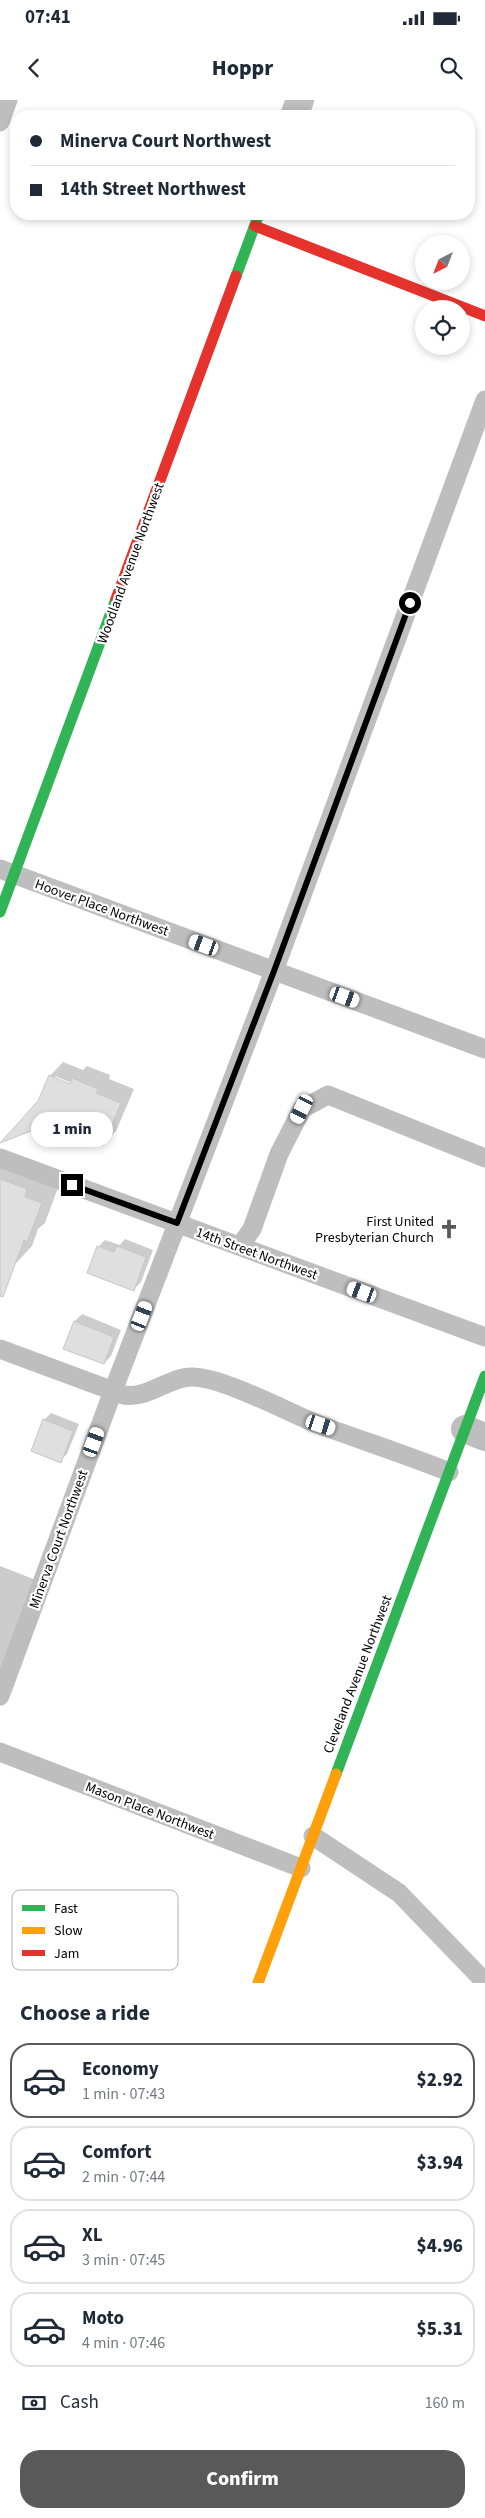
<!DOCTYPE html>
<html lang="en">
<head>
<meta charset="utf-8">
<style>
  :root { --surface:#fff; --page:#f2f2f3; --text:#1f2937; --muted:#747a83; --line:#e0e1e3; --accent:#595959 }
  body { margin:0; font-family:"Source Sans 3",sans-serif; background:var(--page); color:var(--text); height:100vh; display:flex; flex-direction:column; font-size:19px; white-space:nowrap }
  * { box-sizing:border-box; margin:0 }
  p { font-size:16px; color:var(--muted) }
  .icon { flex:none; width:28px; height:28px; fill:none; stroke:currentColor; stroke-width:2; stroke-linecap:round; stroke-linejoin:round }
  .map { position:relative; height:1883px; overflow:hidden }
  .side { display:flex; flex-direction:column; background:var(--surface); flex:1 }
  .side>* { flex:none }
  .top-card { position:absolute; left:10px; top:10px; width:465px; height:110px; border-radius:20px; box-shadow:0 2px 8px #0003; display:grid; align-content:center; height:110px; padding:0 20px; background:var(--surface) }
  .needle { width:32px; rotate:222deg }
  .tools { position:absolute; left:415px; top:135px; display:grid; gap:10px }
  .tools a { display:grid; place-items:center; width:55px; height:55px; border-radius:50%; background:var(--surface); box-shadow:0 2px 8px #0003; font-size:25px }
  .end { position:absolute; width:22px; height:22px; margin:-11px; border:6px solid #000; background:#fff; box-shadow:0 0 0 2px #fff }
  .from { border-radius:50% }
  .bubble { position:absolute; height:35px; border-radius:18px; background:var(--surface); box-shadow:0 2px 8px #0003; font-size:16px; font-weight:800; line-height:35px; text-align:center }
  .car { position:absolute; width:15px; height:30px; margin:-15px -8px; border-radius:6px; box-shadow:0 0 4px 1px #0007; background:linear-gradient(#fff 24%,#345 0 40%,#fff 0 76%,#345 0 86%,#fff 0) }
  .top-card b { display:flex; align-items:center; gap:18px; height:48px; font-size:19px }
  .top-card b+b { border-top:1px solid var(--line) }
  .top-card i { width:12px; height:12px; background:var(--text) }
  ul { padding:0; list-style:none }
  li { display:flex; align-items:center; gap:15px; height:75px; margin:0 10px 8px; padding:0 10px; border:2px solid var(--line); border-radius:20px }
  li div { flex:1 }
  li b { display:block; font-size:19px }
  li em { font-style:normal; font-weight:800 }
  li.active { border-color:var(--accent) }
  li>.icon { width:45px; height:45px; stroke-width:1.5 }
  h2 { padding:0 20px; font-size:22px; line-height:60px }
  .pay { display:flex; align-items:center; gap:12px; height:55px; padding:0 20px; font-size:19px }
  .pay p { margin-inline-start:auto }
  .primary-button { display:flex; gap:10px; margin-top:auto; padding:10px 20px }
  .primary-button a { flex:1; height:58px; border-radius:20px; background:var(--accent); color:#fff; font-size:20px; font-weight:800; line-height:58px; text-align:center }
  .status { display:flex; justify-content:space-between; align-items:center; height:35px; padding:0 25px; background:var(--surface); direction:ltr }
  .status svg { height:14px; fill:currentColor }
  header { display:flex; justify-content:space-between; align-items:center; height:65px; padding:0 20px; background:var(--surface); font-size:22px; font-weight:800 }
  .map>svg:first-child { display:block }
</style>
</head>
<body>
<div class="status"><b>07:41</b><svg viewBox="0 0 49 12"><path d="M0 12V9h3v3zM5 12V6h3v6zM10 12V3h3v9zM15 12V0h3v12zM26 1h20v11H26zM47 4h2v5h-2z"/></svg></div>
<header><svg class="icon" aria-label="back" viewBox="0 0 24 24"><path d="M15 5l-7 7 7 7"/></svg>Hoppr<svg class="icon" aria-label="search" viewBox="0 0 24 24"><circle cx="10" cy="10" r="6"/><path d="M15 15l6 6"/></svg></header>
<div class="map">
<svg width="485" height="1883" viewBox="0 0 485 1883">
  <rect width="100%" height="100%" fill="#fff"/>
  <g fill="#0003" fill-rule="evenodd">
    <path d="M63,962l20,8 4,-4 23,9 -1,4 25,10 -18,42 -13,14 -64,-43 11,-26zM55,976l21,9v2l-21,-8z"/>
    <path d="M0,1055l59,30 -14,38 -7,6 -6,17 -27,29 -5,12z"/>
    <path d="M125,1139l28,11 -12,32 -7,7 -36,-42 7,-7 15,5z"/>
    <path d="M82,1214l39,16 -10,26 -7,7 -39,-15 10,-27z"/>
    <path d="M51,1313l28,11 -12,30 -7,7 -16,-41z"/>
    <path d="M0,1466l36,14 -36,97z"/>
  </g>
  <g fill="#dfdfdf" stroke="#c7c7c7">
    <path d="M49,975l21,9 2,-6 26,11 -2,4 25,10 -18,43 -54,-22 -49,19 38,-42z"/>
    <path d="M0,1079l27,10 -2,8 17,6 -15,39 -3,-2 -21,57 -3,-1z"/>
    <path d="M97,1146l17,6 3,-6 29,11 -12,34 -47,-18z"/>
    <path d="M74,1221l40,16 -10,27 -41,-15z"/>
    <path d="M43,1319l30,12 -12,32 -30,-12z"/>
  </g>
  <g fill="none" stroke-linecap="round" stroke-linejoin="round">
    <g stroke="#bebebe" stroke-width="19">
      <path d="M0,22l8,-22"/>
      <path d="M0,769l485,180"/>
      <path d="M0,1058l485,179"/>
      <path d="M240,1146l12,-17 27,-75 23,-45 26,-14 157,63"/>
      <path d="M0,1249l124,46c25,4 44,-18 68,-18 31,0 97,36 128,48 43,16 87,30 129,47"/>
      <path d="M0,1596l113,-305 161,-420 211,-571"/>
      <path d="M0,1652l301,116"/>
      <path d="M313,1736l86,57 86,89"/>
    </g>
    <g stroke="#bebebe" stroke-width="28">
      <path d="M294,16l6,-16"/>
      <path d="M465,1329l20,8"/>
    </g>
    <g stroke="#30b455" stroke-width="11">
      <path d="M236,176l23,-62"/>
      <path d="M0,812l116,-313"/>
      <path d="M336,1674l149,-398"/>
    </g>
    <path stroke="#ff9f0a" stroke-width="11" d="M258,1883l78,-209"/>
    <g stroke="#e5322d" stroke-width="11">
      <path d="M255,126l230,90"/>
      <path d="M116,499l120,-323"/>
    </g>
  </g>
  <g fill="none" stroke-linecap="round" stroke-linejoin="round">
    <path stroke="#000" stroke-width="6" d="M72,1085l105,38 97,-252 136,-368"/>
  </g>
  <defs>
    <symbol id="church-bare" viewBox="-9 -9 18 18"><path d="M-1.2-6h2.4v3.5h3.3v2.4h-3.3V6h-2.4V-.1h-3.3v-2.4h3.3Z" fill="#595959" stroke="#fff" stroke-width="2.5" paint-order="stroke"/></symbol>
  </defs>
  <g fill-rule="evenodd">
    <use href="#church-bare" x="435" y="1115" width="28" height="28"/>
  </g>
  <g text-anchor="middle" stroke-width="4.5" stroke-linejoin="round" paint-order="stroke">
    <g font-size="14" fill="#000" stroke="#fff">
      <text transform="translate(130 463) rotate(-70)" y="5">Woodland Avenue Northwest</text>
      <text transform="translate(102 807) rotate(20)" y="5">Hoover Place Northwest</text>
      <text transform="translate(257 1153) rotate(20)" y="5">14th Street Northwest</text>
      <text transform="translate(58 1439) rotate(-70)" y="5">Minerva Court Northwest</text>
      <text transform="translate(357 1574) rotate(-69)" y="5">Cleveland Avenue Northwest</text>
      <text transform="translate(150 1710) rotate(21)" y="5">Mason Place Northwest</text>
    </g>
    <g font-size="14" fill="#000" stroke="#fff" text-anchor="end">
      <text x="434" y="1126">First United<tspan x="434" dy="16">Presbyterian Church</tspan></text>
    </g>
  </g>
  <rect x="12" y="1790" width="166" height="80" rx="8" fill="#fff" stroke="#b2b2b2" stroke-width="1"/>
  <rect x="22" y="1805" width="23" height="6" fill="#30b455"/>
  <rect x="22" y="1827" width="23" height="7" fill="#ff9f0a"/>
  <rect x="22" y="1850" width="23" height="6" fill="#e5322d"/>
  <g font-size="14" fill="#000">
    <text x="54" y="1813">Fast</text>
    <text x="54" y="1835">Slow</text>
    <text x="54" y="1858">Jam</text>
  </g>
</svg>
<div class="tools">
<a><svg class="needle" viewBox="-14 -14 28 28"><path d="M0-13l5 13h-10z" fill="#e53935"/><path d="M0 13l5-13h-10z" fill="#747a83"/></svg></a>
<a><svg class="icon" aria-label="locate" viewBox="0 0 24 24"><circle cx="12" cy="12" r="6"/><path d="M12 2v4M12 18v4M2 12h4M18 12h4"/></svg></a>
</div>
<i class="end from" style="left:410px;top:503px"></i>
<i class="end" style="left:72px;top:1085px"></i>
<div class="bubble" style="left:31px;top:1012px;width:82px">1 min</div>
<i class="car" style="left:204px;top:845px;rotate:290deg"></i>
<i class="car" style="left:345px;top:897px;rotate:110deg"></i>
<i class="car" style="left:302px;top:1009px;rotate:207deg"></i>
<i class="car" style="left:362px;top:1192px;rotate:290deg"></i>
<i class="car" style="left:142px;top:1216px;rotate:21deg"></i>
<i class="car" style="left:321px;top:1325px;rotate:108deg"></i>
<i class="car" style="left:94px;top:1342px;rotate:20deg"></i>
<div class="top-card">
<b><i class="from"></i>Minerva Court Northwest</b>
<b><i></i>14th Street Northwest</b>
</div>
</div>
<section class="side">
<h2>Choose a ride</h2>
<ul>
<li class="active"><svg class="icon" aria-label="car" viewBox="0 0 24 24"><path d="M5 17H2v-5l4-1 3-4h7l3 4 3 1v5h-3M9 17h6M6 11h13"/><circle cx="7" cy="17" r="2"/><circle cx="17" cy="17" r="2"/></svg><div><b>Economy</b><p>1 min · 07:43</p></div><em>$2.92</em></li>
<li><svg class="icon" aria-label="car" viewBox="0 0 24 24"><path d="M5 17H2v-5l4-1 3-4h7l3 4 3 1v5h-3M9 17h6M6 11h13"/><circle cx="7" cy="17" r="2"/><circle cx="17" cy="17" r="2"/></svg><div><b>Comfort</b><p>2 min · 07:44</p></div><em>$3.94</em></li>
<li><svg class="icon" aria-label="car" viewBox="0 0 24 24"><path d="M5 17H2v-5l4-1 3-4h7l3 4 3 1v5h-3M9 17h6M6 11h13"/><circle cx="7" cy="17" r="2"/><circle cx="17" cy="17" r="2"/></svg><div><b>XL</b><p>3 min · 07:45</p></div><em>$4.96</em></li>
<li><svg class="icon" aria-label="car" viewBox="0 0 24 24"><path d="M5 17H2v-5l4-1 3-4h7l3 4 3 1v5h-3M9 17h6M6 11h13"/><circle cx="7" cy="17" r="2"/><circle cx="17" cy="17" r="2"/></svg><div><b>Moto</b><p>4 min · 07:46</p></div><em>$5.31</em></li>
</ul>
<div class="pay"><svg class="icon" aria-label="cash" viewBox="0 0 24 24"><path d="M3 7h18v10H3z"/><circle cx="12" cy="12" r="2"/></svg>Cash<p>160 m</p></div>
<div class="primary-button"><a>Confirm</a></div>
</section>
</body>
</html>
